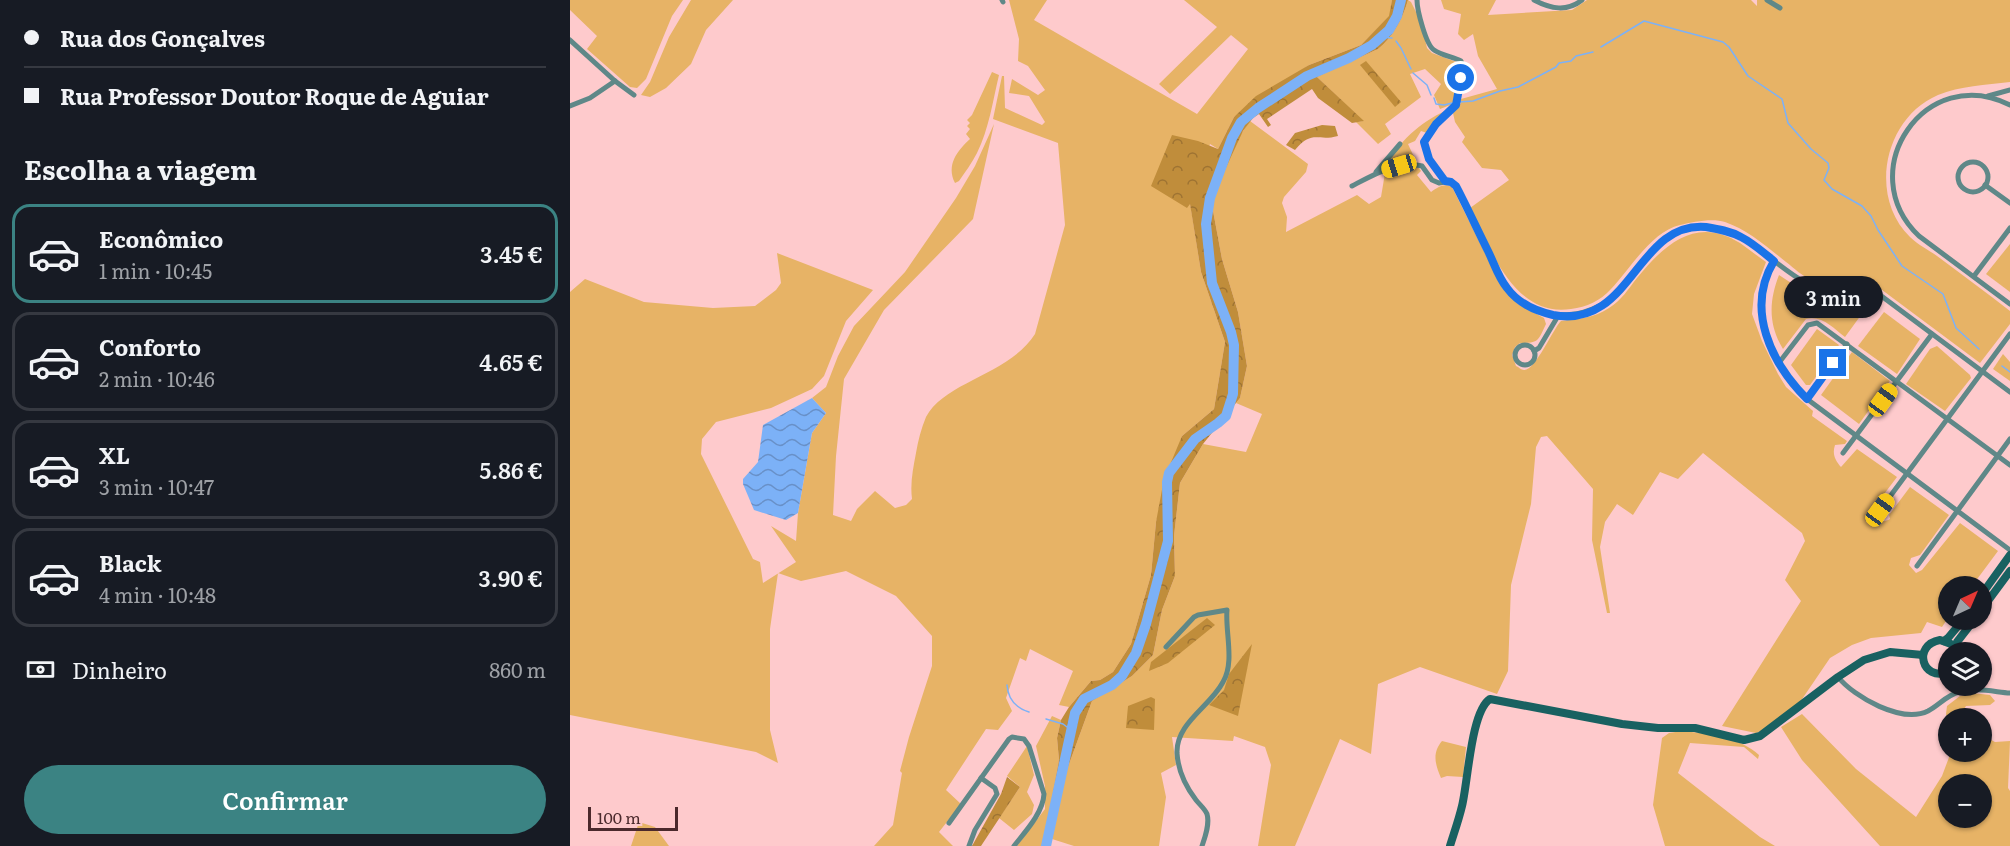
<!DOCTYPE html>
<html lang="pt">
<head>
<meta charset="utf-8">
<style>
  :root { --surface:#171b24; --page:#20242c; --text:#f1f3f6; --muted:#9ea1a6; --line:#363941; --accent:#3b8383 }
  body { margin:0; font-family:Literata,serif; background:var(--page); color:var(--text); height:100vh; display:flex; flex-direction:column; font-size:22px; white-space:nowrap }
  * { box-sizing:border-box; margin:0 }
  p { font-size:20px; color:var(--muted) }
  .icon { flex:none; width:33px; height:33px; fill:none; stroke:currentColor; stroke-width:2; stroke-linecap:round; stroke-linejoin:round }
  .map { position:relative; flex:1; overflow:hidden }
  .details { display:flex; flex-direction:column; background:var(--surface); width:570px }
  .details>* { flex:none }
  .top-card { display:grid; align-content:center; height:132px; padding:0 24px; background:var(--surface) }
  .needle { width:39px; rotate:44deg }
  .fabs { position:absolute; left:1368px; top:576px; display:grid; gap:12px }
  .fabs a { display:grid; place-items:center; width:54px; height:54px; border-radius:50%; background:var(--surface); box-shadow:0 2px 4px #0004; font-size:30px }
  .scale { position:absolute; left:18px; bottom:15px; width:90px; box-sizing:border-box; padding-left:6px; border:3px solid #4b292c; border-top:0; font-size:16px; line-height:21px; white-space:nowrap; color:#4b292c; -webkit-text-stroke:4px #fecacc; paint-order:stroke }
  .end { position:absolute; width:27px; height:27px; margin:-14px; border:8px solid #1a73e8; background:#fff; box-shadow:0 0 0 3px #fff }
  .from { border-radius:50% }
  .bubble { position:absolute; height:42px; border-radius:21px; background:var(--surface); box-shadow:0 2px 4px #0004; font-size:20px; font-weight:600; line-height:42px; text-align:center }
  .car { position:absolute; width:18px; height:36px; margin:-18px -9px; border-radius:8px; box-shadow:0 0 4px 2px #0007; background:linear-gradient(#f5c518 24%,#345 0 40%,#f5c518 0 76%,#345 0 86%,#f5c518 0) }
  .top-card b { display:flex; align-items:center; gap:21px; height:57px; font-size:22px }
  .top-card b+b { border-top:2px solid var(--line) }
  .top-card i { width:15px; height:15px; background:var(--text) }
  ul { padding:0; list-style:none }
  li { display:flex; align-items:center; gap:18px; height:99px; margin:0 12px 9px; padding:0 12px; border:3px solid var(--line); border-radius:18px }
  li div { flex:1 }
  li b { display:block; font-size:22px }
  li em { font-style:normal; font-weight:600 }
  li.current { border-color:var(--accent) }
  li>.icon { width:54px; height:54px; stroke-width:1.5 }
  h2 { padding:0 24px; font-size:27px; line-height:72px }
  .pay { display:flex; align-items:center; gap:15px; height:66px; padding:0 24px; font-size:22px }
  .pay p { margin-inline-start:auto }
  .primary-button { display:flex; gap:12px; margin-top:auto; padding:12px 24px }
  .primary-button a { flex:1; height:69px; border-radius:36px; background:var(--accent); color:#fff; font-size:24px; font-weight:600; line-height:69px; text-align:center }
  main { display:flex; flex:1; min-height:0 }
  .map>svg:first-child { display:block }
</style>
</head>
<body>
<main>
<section class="details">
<div class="top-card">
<b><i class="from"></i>Rua dos Gonçalves</b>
<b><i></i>Rua Professor Doutor Roque de Aguiar</b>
</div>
<h2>Escolha a viagem</h2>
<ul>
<li class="current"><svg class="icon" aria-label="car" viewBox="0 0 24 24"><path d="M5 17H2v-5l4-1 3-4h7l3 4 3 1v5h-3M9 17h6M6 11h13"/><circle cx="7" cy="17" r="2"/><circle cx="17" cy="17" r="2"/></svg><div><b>Econômico</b><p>1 min · 10:45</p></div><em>3.45 €</em></li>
<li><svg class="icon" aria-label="car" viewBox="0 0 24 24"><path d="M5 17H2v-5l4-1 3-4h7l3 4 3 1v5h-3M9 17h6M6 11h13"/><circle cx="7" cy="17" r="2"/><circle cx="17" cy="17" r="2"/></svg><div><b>Conforto</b><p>2 min · 10:46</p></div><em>4.65 €</em></li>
<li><svg class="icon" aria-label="car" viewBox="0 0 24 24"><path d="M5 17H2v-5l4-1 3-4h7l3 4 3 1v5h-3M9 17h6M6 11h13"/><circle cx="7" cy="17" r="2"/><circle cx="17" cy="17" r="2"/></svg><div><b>XL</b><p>3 min · 10:47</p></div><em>5.86 €</em></li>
<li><svg class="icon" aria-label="car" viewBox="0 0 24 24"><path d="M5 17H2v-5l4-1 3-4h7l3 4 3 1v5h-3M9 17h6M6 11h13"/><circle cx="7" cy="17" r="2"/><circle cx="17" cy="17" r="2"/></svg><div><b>Black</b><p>4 min · 10:48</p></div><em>3.90 €</em></li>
</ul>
<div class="pay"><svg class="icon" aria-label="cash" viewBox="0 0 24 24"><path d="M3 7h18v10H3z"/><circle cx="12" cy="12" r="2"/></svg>Dinheiro<p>860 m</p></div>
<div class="primary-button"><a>Confirmar</a></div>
</section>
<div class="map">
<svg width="1440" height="846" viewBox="0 0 1440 846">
  <defs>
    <pattern id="forest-crowns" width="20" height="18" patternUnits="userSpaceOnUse" patternTransform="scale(1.5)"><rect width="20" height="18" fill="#c08d3b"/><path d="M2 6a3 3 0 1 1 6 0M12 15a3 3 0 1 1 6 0" fill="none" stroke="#9e7332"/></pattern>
    <pattern id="water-waves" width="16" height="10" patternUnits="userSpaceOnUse" patternTransform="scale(1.5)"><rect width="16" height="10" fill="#7cb1f7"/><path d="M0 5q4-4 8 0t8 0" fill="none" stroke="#6890c8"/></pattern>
  </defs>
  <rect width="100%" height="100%" fill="#fecacc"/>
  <g fill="#e7b366" fill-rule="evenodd">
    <path d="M0,0h113l-11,16 -26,63 -9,9 -7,-1 -43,-38 10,-13 -27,-26z"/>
    <path d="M121,0h42l-27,30 -15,34 -25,24 -16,9 -9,-2 9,-13 19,-45z"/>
    <path d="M439,0h38l-13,20 163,94 51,-65 -17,-14 -61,59 -11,-10 58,-57 -33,-27h208l-2,16 -29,29 -52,20 -75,52 -16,32 -8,-5 -20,59 11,69 24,70 -11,67 -32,27 -26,86 -5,53 -20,69 -18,28 -13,8 -9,1 -22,26 -10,-2 14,-34 -43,-22 -4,12 -6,-3 -14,40 6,13 -14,19 -12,-1 -40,61 15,14 -22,28 14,14h-79l19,-21 9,-52 -2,-2 9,-34 23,-71v-30l-36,-40 -50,-25 -45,10 -23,-8 -8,56v101l8,33 -22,-11 -186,-37v-423l15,-13 59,23 69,6 42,-2 21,-16 5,-7 -4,-30 96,37 -27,31 -22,55 -12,13 -41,19 -55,14 -14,17 -1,15 52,105 7,3 3,21 33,-21 -25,-36 25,15 2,-28 14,-80 14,-20 -14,-15 14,-11 12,-31 16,-30 51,-54 51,-74 19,-32 19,-42 -21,95 -89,91 -40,69 -8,77 -3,59 18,6 6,-12 18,-18 20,17 11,-3 6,-6c-2,-16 1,-30 4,-46 2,-12 5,-24 10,-36 19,-36 83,-42 109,-83l30,-109 -7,-82 -65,-24 9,-43h2l1,32 37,17 3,-3 -16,-26 -20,-3 3,-14 26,16 7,-5 -17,-24 -10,-5 1,-22z"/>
    <path d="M838,0l3,2 10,20 6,26 5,5 27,10 -6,41 -13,5 -6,-14 7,-11 -16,-15 -15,5 11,23 -36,27 6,10 -13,10 -22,-22 7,-1 -46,-44 61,-28c15,-12 25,-31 30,-49z"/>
    <path d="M871,0h55l-8,15 84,-5 15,-10h164l6,6v-6h253v82c-24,3 -50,4 -72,13 -54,23 -70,101 -28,142 8,8 19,13 27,19 24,18 49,36 73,55v13l-30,39 -110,-82c-18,-9 -38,6 -58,-1 -9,-3 -18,-12 -26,-18 -19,-15 -38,-32 -61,-40 -13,-4 -32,0 -45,3 -29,7 -49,43 -69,64 -11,12 -24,18 -40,20 -57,9 -81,-61 -101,-101l39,-28 -8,-10 -19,-2 -20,-26 3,-5 -10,-15 -2,-9 8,-10v-4l36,-10 -19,-33 -5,-22 -9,6 -6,-6 3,-20 -17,-5z"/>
    <path d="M422,72l7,3c-6,25 -10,54 -22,78 -5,10 -12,19 -18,28l-4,2c-9,-18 2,-32 15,-44l-4,-5 4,-5 -3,-3 3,-3 -3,-3 5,-5z"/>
    <path d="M875,111l-18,22 -6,-2 -6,10 -7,3 6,13 -1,3 -27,8c10,-25 35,-46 59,-57z"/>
    <path d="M680,121l58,43 -2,8 -22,25 -2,6 5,14 -1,15 71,-37 12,9 12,-7 4,-24 21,-6h12l3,4 -4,4 14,17c8,-5 12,-9 21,-5l50,100 16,17 26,14 2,6c-8,17 -7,19 -26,19l-5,4 -3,8 4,11c3,1 5,4 8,4 11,1 29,-41 37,-49 16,-2 34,-3 48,-13 12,-7 20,-20 28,-30 27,-33 59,-63 103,-35 9,6 17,13 26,19l-12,32 -2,20 10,27 16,33 8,13 27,24 -1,5 35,25 -2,3 -10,1c-3,9 0,15 6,22l16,-18 40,28 -22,29v10c5,5 8,7 15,3l-1,-4 21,-28 39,28 -29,40 -9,3 -2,7 7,8 6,-3 38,-47 38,28 -26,35h-24v32l-6,9 -15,-5 -6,11 -50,5 -19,7 -22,13 -34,50 -35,23 -5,2 -34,-7 79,-125 -16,-21 20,-39 -3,-8 -99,-80 -25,26 -18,-7 -27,43 -16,-11 -12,18 -5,25 10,66h-3l-15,-73 1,-51 -46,-53 -6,1 -5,10 -5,57 -20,81 -3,86 -11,23 -77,-27 -42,17 -7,70 -31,-15 -45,107h-37l13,-81 -6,-18 -31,-11 -1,5 -61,-4 4,28 -15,8 5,24 -7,49h-85l-22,-7 12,-61 28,-77 40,-25 21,-21 9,-45 13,-34 -1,-40 6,-53 23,-39 43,8 16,-38 -26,-11 4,-5 7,-32 -9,-54 -16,-53 -11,-59 26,-60z"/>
    <path d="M1440,244v48l-24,-18z"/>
    <path d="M1209,275c31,21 41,24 77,15l16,10 -27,37c-12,-9 -23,-22 -39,-18l-23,30c-15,-25 -14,-48 -4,-74z"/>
    <path d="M1314,312l36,27 -23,35 -39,-28z"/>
    <path d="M1247,329l22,16 -29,40h-4l-15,-20z"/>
    <path d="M1367,346l33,29 1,3 -26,33 -39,-27 24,-35z"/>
    <path d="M1282,352l38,29 -31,43 -38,-29z"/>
    <path d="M1433,354l7,8v19l-17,-12z"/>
    <path d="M1402,693l18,2 5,6 -5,4 -24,1 -4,6 -1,6h-13v3l-2,-7 1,-8 13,-10z"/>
    <path d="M1232,714l54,55 60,48 26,-41 9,-24h31v-17l13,7 15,-1 -2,47 2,3v55h-130l-78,-86 -21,-33zM1412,784v34h-34v-34z"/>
    <path d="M482,716l9,4 -4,18 2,22 -16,86h-26l28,-37v-23l-9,-40z"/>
    <path d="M1112,731c23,2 60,7 77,24l-1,4 -14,-12 -54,-4 -12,30 82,64 15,9h-110l-12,-41 9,-67 7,-5z"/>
    <path d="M872,741l24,6 -3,30 -16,-1 -6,2c-6,-14 -9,-25 1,-37z"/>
    <path d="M457,746l7,29 -7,17 7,13 -2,9 -18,16 -15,-12 21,-31 -13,-11z"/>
    <path d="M69,822l16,5 14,19h-38z"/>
  </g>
  <g fill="url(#forest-crowns)">
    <path d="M822,0h16c-5,18 -15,37 -30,49l-61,28 47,44 -12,2 -34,-25 -6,-9 -45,30 4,6 -3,2 -9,-13 -6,4 -10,13 -32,69 11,59 16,53 9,54 -7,32 -37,46 -23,39 -6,53 1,40 -13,34 -9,45 -21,21 -40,25 -28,77 -14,68h-7l16,-86 -2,-22 4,-18 8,-13 22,-26 9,-1 13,-8 18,-28 20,-69 5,-53 8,-43 18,-43 32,-27 11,-67 -24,-70 -11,-68 -3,4 -36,-22 21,-51 26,6 20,8 16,-32 22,-21 53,-31 52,-20 28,-29z"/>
    <path d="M796,61l35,41 -6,5 -35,-42z"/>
    <path d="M752,125l13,1 3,10c-21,6 -25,-7 -43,14l-9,-5 9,-12z"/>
    <path d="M637,618l8,7 -47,38 -19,8 2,-9z"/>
    <path d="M682,644l-14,72 -29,-11 15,-15 5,-16z"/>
    <path d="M581,697l4,2 -1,31 -28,-2 2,-22z"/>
    <path d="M437,777l13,10 -39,59h-9l29,-52z"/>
  </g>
  <path fill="url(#water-waves)" d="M242,398l14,15 -14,20 -14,80 -12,7 -32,-10 -11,-26v-5l15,-17 5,-37z"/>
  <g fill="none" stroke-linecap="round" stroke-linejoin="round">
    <g stroke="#7cb1f7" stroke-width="1.5">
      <path d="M812,37l10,1"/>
      <path d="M826,41l5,7 10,21"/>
      <path d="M1031,47l43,-26 79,21 6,5 19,29 34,23 6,24 23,26 17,14 1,5 -5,12 8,9 30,17 9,10 7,14 24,36 41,28 13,34 23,21"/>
      <path d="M843,73l14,12 4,10"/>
      <path d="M864,98l2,6 8,1 8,-2"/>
      <path d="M889,102l14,-1 27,-10 18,-4 38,-20 3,-4 12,-2 5,-5 17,-4"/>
      <path d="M1432,366l8,6"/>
      <path d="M437,685c1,14 9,23 22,27"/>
      <path d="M476,719l17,5 8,6"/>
    </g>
    <path stroke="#7cb1f7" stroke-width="10" d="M476,846l29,-133 9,-14 28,-14 10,-9 14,-23 10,-29 22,-83 -1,-59 2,-9 26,-34 23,-16 8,-7 7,-22 1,-49 -3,-13 -19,-49 -6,-59 4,-26 22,-60 9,-16 17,-14 49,-32 42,-18 23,-13 17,-15 8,-14 4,-16"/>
    <g stroke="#5f8888" stroke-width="5">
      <path d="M432,0l1,2"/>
      <path d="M847,0c0,10 9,45 17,50 7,5 19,7 27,11l1,2 -6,42 -20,19 -12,18 5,17 16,22"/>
      <path d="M964,0c17,9 33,12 48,0"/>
      <path d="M1197,0l13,8"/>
      <path d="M0,40l45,41 19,14"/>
      <path d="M1418,96l22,-6"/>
      <path d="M1440,105c-84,-43 -159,66 -91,131l91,68"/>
      <path d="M0,106l20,-8 25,-17"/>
      <circle cx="1403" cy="177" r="15"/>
      <path d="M806,172l24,-28"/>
      <path d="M1415,185l25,18"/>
      <path d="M782,186c21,-11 46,-26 70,-20l10,14 7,3 12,-2 5,5c11,22 21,44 32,66 6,12 11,26 19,36 29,36 77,34 110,6 24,-30 47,-71 91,-66 12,1 24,3 35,10 22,14 41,33 63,45 24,12 46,-6 62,3l142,106"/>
      <path d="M1204,261c-29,48 -3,102 33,138l203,151"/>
      <path d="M1404,276l36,-48"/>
      <circle cx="955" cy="355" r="10"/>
      <path d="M964,351l5,-3 19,-32"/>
      <path d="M1208,364l30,-39 9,-2 193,142"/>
      <path d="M1237,399l40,-55"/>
      <path d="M1273,453l89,-119"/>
      <path d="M1312,515l-2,-5 130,-176"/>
      <path d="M1347,566l93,-127"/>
      <path d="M596,647l28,-30 4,-2 29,-5c-2,22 8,52 -4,72 -13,25 -47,41 -46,71 1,17 9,34 19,47 3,4 9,9 11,14 3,10 -2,23 -5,32"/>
      <path d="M1268,677c16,20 64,47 90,34 11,-6 19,-16 31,-19 15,-5 36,0 51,1"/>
      <path d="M379,823l60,-84 3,-2 12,2 5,7 15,48c-1,19 -19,38 -30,52"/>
      <path d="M399,846l6,-16 22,-36 -2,-6 -14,-10"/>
    </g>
    <g stroke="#196161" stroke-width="8">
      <path d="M1412,594l28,-39"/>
      <path d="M1412,609l28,-38"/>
      <path d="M1374,641l4,-3 15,-18"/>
      <path d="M1385,650l2,-8 17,-22"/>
      <path d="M1378,672c-26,10 -36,-27 -8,-32l11,4 5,8"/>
      <path d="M880,846c4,-13 9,-27 12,-40 6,-24 9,-95 28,-107l132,25 36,4h37l49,12 16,-4 78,-59 26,-17 26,-8 33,3"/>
    </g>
  </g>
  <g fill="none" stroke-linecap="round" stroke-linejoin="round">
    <path stroke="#1a73e8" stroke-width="8" d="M891,78l-5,27 -20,19 -12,18 5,17 16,22 6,1 5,4c11,21 21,43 32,65 6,12 10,26 19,37 11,15 28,23 46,27 79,15 83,-94 153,-88 12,2 24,4 35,10 12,6 23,16 33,24 -29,48 -3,102 33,138l26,-36"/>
  </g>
</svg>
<div class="fabs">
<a><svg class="needle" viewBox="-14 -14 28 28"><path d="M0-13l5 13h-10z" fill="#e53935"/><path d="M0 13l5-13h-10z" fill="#9ea1a6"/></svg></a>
<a><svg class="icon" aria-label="layers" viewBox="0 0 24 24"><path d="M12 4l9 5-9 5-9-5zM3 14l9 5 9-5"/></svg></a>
<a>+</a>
<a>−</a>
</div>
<div class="scale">100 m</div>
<i class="end from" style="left:891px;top:78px"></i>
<i class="end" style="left:1263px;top:363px"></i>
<div class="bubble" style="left:1214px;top:276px;width:99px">3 min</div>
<i class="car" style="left:829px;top:166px;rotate:253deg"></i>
<i class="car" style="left:1313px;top:400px;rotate:36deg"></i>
<i class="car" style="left:1310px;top:510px;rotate:36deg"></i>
</div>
</main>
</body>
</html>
